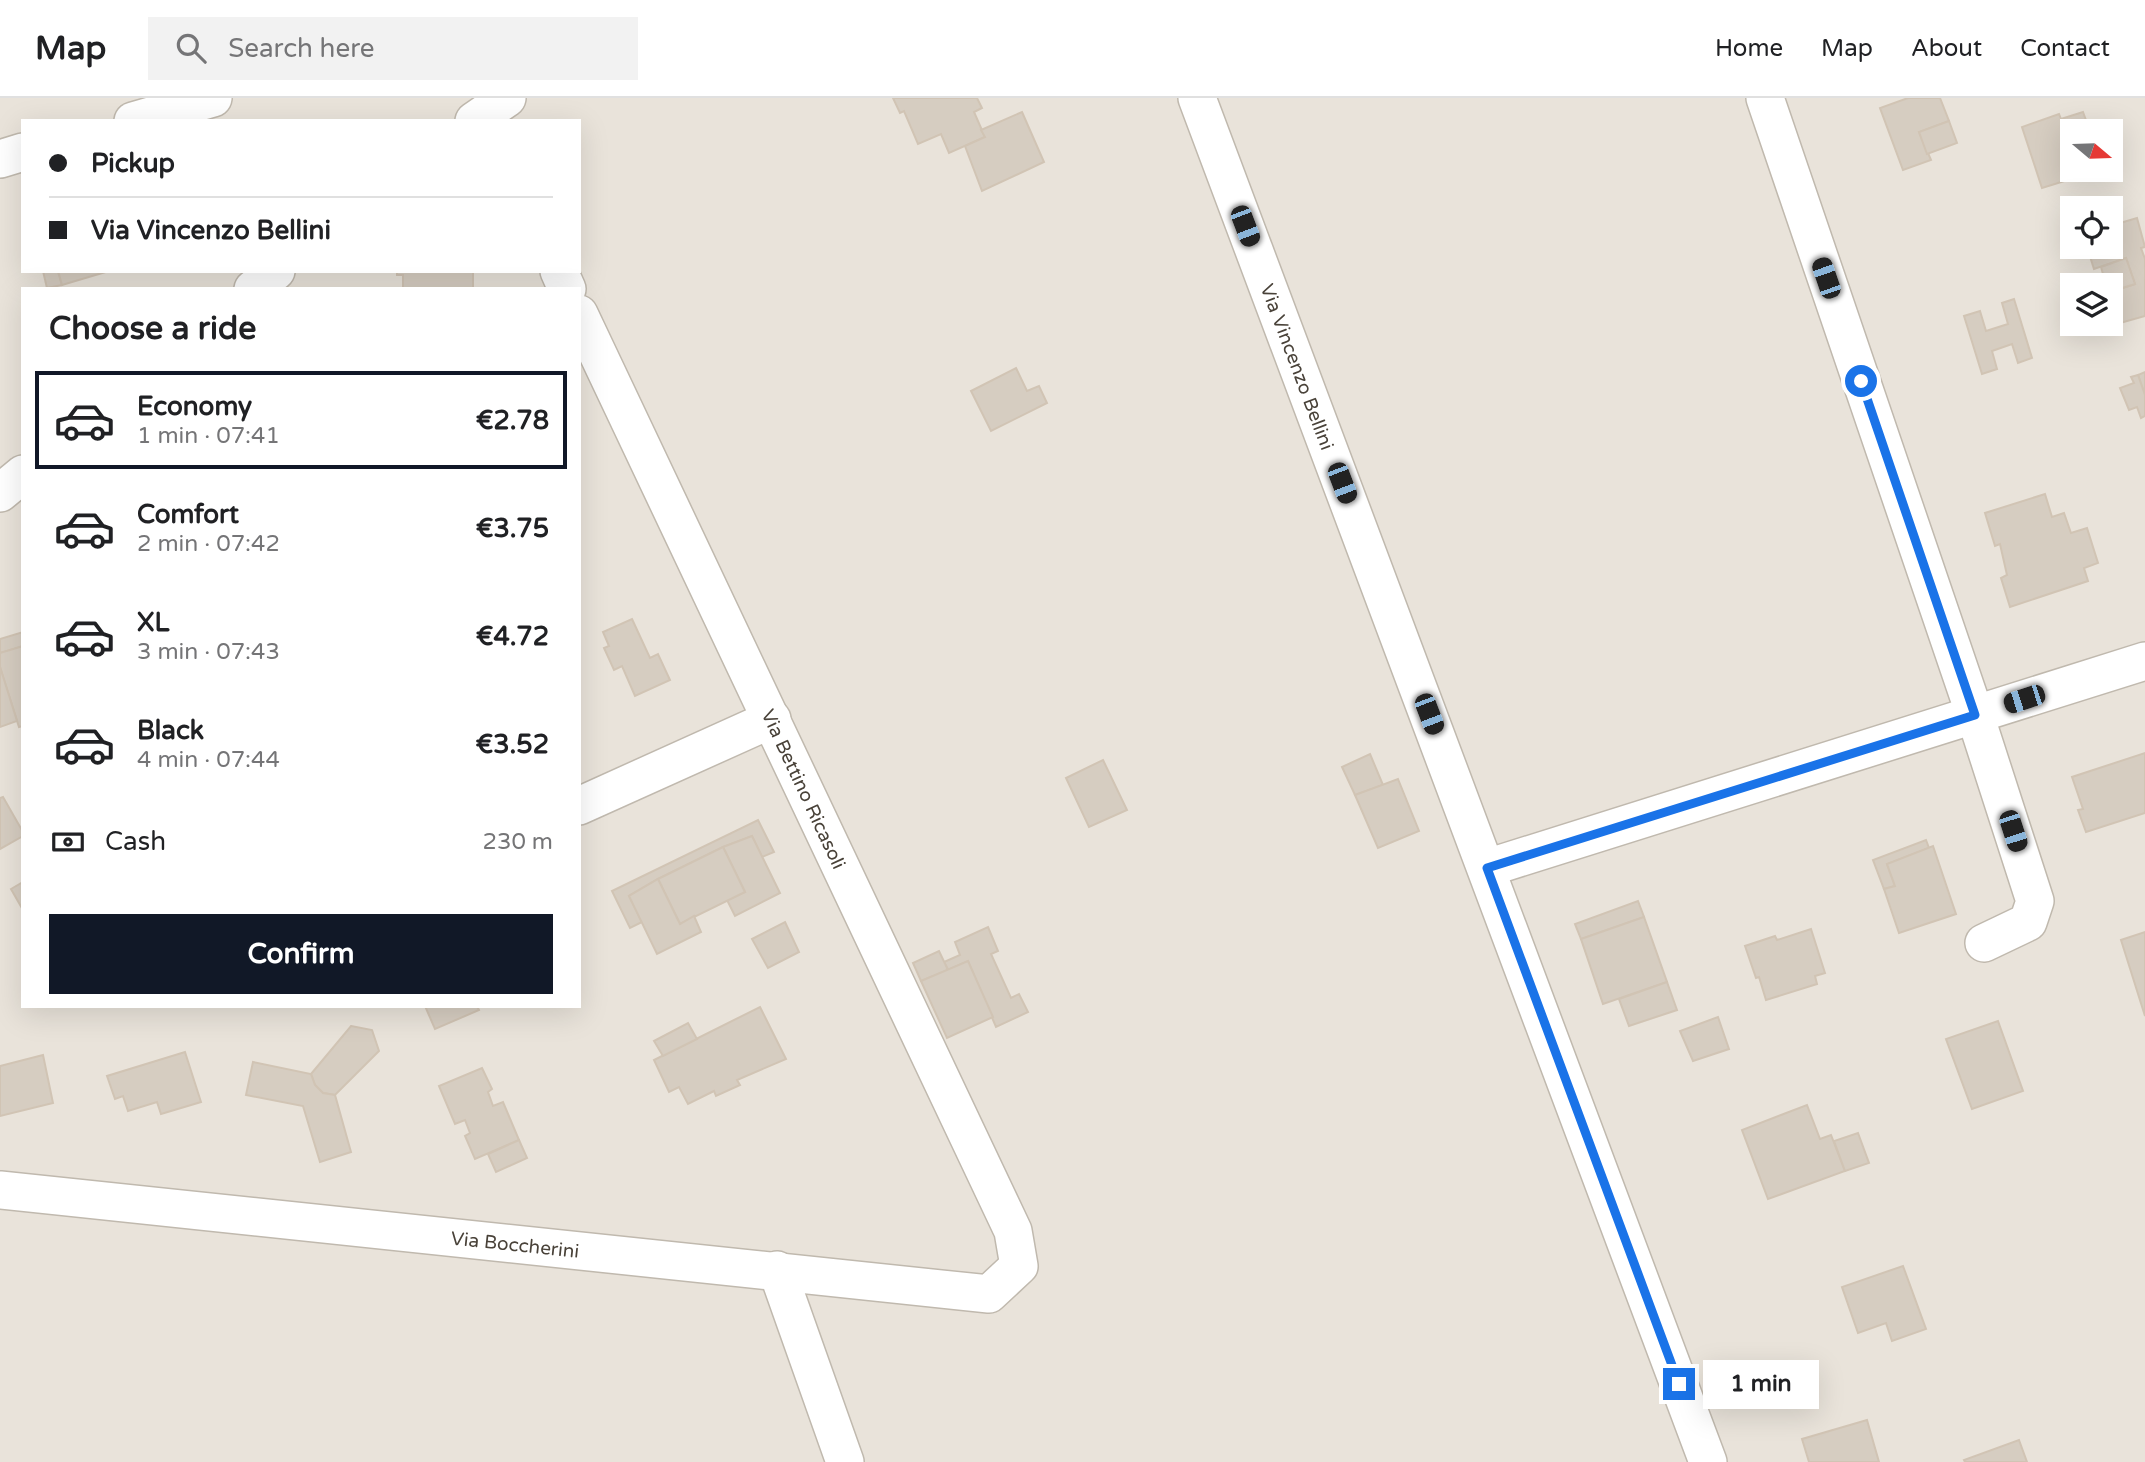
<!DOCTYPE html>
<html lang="en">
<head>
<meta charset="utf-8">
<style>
  :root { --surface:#fff; --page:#f2f2f2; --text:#202124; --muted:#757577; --line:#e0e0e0; --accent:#111827 }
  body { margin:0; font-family:"Varela Round",sans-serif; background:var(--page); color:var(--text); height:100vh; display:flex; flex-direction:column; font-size:26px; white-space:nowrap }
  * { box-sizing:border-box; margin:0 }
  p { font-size:23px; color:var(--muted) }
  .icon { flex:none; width:38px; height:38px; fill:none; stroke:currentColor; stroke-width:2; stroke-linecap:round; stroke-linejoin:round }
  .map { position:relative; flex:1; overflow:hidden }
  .drawer { position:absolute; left:21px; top:189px; width:560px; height:721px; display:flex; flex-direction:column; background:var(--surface); border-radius:0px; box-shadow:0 7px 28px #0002 }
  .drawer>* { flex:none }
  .banner { position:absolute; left:21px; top:21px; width:560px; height:154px; border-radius:0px; box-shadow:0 7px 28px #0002; display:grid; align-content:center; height:154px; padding:0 28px; background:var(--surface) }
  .needle { width:46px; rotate:109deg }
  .controls { position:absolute; left:2060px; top:21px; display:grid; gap:14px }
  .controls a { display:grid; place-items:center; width:63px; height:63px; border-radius:0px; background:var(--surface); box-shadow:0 7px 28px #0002; font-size:35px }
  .end { position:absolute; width:32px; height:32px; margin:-16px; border:9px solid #1a73e8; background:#fff; box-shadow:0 0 0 4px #fff }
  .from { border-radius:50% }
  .bubble { position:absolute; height:49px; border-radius:0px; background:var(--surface); box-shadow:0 7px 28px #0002; font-size:23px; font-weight:700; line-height:49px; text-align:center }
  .car { position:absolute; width:21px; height:42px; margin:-21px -10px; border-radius:9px; box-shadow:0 0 5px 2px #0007; background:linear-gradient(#222 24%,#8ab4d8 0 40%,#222 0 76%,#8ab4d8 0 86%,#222 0) }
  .banner b { display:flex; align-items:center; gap:24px; height:66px; font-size:26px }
  .banner b+b { border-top:2px solid var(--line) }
  .banner i { width:18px; height:18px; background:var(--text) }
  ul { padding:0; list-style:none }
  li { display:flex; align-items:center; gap:21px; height:98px; margin:0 14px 10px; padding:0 14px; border:4px solid transparent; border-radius:0px }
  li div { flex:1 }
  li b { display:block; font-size:26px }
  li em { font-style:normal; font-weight:700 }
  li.active { border-color:var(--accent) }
  li>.icon { width:63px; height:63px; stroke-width:1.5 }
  h2 { padding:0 28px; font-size:32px; line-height:84px }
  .pay { display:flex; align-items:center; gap:18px; height:77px; padding:0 28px; font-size:26px }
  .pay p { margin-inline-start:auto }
  .cta { display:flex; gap:14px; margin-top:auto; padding:14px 28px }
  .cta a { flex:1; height:80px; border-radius:0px; background:var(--accent); color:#fff; font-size:28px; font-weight:700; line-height:80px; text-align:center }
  header { display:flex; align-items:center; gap:42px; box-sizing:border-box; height:98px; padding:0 35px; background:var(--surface); border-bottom:2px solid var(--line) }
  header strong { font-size:33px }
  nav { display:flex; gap:38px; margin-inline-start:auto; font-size:24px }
  .search { width:490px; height:63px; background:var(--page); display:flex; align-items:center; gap:18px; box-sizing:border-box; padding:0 24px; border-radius:0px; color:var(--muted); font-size:26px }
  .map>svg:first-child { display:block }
</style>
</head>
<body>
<header>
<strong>Map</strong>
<div class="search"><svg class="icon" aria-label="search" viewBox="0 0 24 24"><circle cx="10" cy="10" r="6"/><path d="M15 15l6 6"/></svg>Search here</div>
<nav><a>Home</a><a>Map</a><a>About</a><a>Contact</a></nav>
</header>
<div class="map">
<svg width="2145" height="1364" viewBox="0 0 2145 1364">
  <rect width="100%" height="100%" fill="#f5f2eb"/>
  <path fill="#e9e3da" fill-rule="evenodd" d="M0,0h2145v1364h-2145zM23,23h556v150h-556zM2072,33h38v39h-38zM2072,110h38v39h-38zM2072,187h38v39h-38zM23,191h556v717h-556z"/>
  <g fill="#d6cdc1" stroke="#d1c4b4" stroke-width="2">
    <path d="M893,0h84l5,10 -8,4 11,25 -36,16 -8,-19 -23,10 -14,-33 -4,2z"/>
    <path d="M1908,0h32l9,23 -30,11 12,28 -28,10 -23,-62z"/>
    <path d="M1022,14l22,50 -62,29 -17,-45 20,-9 -4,-7z"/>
    <path d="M2083,14l7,19h-18v39h9l-6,1 2,6 -35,11 -20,-61 37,-13 2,5z"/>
    <path d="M1949,23l8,22 -30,11 -8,-22z"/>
    <path d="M2137,120l8,29 -4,1 4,11v57l-32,9 -3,-8v-25l25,-8 -9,-26 -32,11 -7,-22h23v-21z"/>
    <path d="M2126,160l9,26 -25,8v-7h-4l-5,-18z"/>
    <path d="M43,173h15l4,14 -15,3z"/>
    <path d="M58,173h51l-47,14z"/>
    <path d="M397,173h76v18h-70v-14h-6z"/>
    <path d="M2014,201l18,59 -14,5 -6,-19 -20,7 5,18 -15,5 -18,-58 16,-5 6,20 22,-7 -6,-21z"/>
    <path d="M1016,270l11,23 12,-5 8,17 -56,28 -20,-40z"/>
    <path d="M2145,274v23l-7,-20z"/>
    <path d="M2138,277l7,20v21l-4,2 -4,-11 -8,3 -9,-22 14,-5 -3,-6z"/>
    <path d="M2045,396l7,23 12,-4 7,20 16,-5 11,35 -14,5 4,13 -78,26 -9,-29 6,-3 -7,-31 -5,2 -10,-33z"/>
    <path d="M632,521l18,39 8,-4 12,26 -35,16 -13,-30 -8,4 -10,-22 5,-2 -6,-14z"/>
    <path d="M23,534v14l-23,7v-14z"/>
    <path d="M23,548v80l-4,1 -19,-60v-14z"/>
    <path d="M0,569l17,54 -17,6z"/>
    <path d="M2145,655v60l-59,19 -8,-22 5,-1 -11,-32z"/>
    <path d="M1370,656l13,31 -28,10 -13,-28z"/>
    <path d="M1103,662l24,50 -38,17 -23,-49z"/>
    <path d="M1398,681l21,52 -41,17 -23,-53z"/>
    <path d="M3,699l20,35v4l-23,13v-51z"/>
    <path d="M758,722l16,32 -12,5 -10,-21 -29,11 -65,32 -29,17 13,26 -12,6 -18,-37z"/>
    <path d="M752,738l28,57 -45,23 -8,-16 18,-8 -22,-45z"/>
    <path d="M1926,742l3,8 -42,16 8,22 -11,3 -11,-29z"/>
    <path d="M1933,748l23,68 -57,19 -15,-44 11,-3 -8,-22z"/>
    <path d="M723,749l22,45 -65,32 -22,-45z"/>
    <path d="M658,781l22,45 14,-8 7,16 -44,22 -28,-58z"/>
    <path d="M23,784v28l-12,-21z"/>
    <path d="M1638,803l6,16 -63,22 -6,-15z"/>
    <path d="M1644,819l23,65 -64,22 -22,-65z"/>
    <path d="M785,824l14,30 -31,16 -16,-29z"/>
    <path d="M988,829l10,24 -7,3 20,44 8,-4 9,18 -32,15 -28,-66 -20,9 -4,-8 16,-7 -5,-13z"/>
    <path d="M1811,831l14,44 -10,3 2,8 -51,16 -7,-23 -3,1 -11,-32 30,-10 2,4z"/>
    <path d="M2145,834v84l-24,-76z"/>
    <path d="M939,853l9,19 -27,11 -8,-18z"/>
    <path d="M968,863l25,56 -46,21 -26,-57z"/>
    <path d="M1667,884l10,28 -48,16 -10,-27z"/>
    <path d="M425,908h52l2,4 -44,19z"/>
    <path d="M760,909l26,52 -49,21 3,5 -24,11 -2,-5 -26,13 -9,-17 -10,5 -15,-32z"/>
    <path d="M1718,919l11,32 -36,12 -13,-30z"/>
    <path d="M1998,923l25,70 -51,18 -26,-70z"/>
    <path d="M688,925l9,16 -34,17 -9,-15z"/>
    <path d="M351,928l21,4 7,21 -44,44 -12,-2 -8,-8 -4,-11z"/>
    <path d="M185,954l16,50 -40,12 -4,-12 -29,9 -5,-15 -8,3 -8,-23z"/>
    <path d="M43,957l10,48 -53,13v-50z"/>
    <path d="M253,964l58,12 4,11 8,8 12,2 16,57 -31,10 -17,-56 -57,-11z"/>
    <path d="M482,970l10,21 -4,3 5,14 10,-4 16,38 -44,19 -10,-23 5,-3 -5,-13 -10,4 -16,-38z"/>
    <path d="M1807,1007l13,34 11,-4 14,36 -77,28 -26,-69z"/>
    <path d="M1858,1035l11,30 -24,8 -11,-30z"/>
    <path d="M519,1042l8,18 -31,14 -8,-18z"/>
    <path d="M1903,1168l23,63 -34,12 -6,-18 -28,10 -16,-46z"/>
    <path d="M1867,1322l12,42h-70l-7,-23z"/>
    <path d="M2019,1342l8,22h-62l-1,-2z"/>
  </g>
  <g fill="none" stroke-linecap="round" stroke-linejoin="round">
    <defs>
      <g id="minor">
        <path id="s1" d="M1197,0l511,1364"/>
        <path d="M1765,0l210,617 60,186 -7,21 -44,21"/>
        <path d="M133,23l80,-23"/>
        <path d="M474,23l33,-23"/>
        <path d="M0,61l23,-7"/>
        <path d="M559,173l8,18"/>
        <path d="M253,191l23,-18"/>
        <path d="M0,395l23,-19"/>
        <path d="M579,708l193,-87"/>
        <path d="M1487,770l658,-207"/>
        <path id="s2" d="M0,1092l989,104 30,-28 -6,-35 -434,-917"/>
        <path d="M777,1172l68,192"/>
      </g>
    </defs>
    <use href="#minor" stroke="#c0b9ae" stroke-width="40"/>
    <use href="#minor" stroke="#fff" stroke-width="37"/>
  </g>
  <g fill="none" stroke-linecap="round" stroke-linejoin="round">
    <path stroke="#1a73e8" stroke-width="9" d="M1679,1286l-192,-516 488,-153 -114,-334"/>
  </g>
  <g text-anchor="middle" stroke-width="5" stroke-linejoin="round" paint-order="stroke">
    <g font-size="19" fill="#494239" stroke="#fff">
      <text dy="7" stroke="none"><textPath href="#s1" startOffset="287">Via Vincenzo Bellini</textPath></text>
      <text transform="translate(804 691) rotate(65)" y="7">Via Bettino Ricasoli</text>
      <text dy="7" stroke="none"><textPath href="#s2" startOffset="518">Via Boccherini</textPath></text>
    </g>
  </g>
</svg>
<div class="controls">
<a><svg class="needle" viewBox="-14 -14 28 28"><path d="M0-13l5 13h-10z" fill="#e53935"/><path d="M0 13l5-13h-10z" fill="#757577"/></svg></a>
<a><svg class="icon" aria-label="locate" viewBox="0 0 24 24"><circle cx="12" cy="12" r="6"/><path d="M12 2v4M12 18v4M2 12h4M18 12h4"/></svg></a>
<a><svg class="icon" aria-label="layers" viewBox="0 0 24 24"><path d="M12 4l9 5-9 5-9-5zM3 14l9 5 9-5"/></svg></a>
</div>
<i class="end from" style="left:1861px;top:283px"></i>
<i class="end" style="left:1679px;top:1286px"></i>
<div class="bubble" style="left:1703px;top:1262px;width:116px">1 min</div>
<i class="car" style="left:1245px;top:128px;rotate:159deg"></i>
<i class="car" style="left:1826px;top:180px;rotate:341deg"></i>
<i class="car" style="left:1342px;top:385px;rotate:159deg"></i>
<i class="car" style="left:2024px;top:601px;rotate:252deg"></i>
<i class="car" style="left:1429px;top:616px;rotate:159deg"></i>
<i class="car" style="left:2013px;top:733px;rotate:162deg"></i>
<div class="banner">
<b><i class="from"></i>Pickup</b>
<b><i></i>Via Vincenzo Bellini</b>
</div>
<section class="drawer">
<h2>Choose a ride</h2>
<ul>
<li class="active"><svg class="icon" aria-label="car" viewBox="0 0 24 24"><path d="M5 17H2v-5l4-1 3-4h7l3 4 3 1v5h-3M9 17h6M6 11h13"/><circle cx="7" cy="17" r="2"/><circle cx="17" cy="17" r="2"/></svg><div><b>Economy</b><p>1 min · 07:41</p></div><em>€2.78</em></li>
<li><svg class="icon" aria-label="car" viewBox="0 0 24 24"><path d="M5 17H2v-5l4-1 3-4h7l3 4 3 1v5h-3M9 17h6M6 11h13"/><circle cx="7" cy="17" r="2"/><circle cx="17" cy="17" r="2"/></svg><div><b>Comfort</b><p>2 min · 07:42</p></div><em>€3.75</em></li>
<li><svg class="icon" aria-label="car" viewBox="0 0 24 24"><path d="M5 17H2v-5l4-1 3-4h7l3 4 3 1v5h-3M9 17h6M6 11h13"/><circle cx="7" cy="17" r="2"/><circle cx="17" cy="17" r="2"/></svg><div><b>XL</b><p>3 min · 07:43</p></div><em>€4.72</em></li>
<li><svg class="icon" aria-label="car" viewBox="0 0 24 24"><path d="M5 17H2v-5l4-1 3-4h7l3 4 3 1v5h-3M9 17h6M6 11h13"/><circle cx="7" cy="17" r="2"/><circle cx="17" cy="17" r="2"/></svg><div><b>Black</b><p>4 min · 07:44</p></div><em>€3.52</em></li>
</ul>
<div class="pay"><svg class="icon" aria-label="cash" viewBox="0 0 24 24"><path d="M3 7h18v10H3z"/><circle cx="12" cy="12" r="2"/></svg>Cash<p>230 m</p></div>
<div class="cta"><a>Confirm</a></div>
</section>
</div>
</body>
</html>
